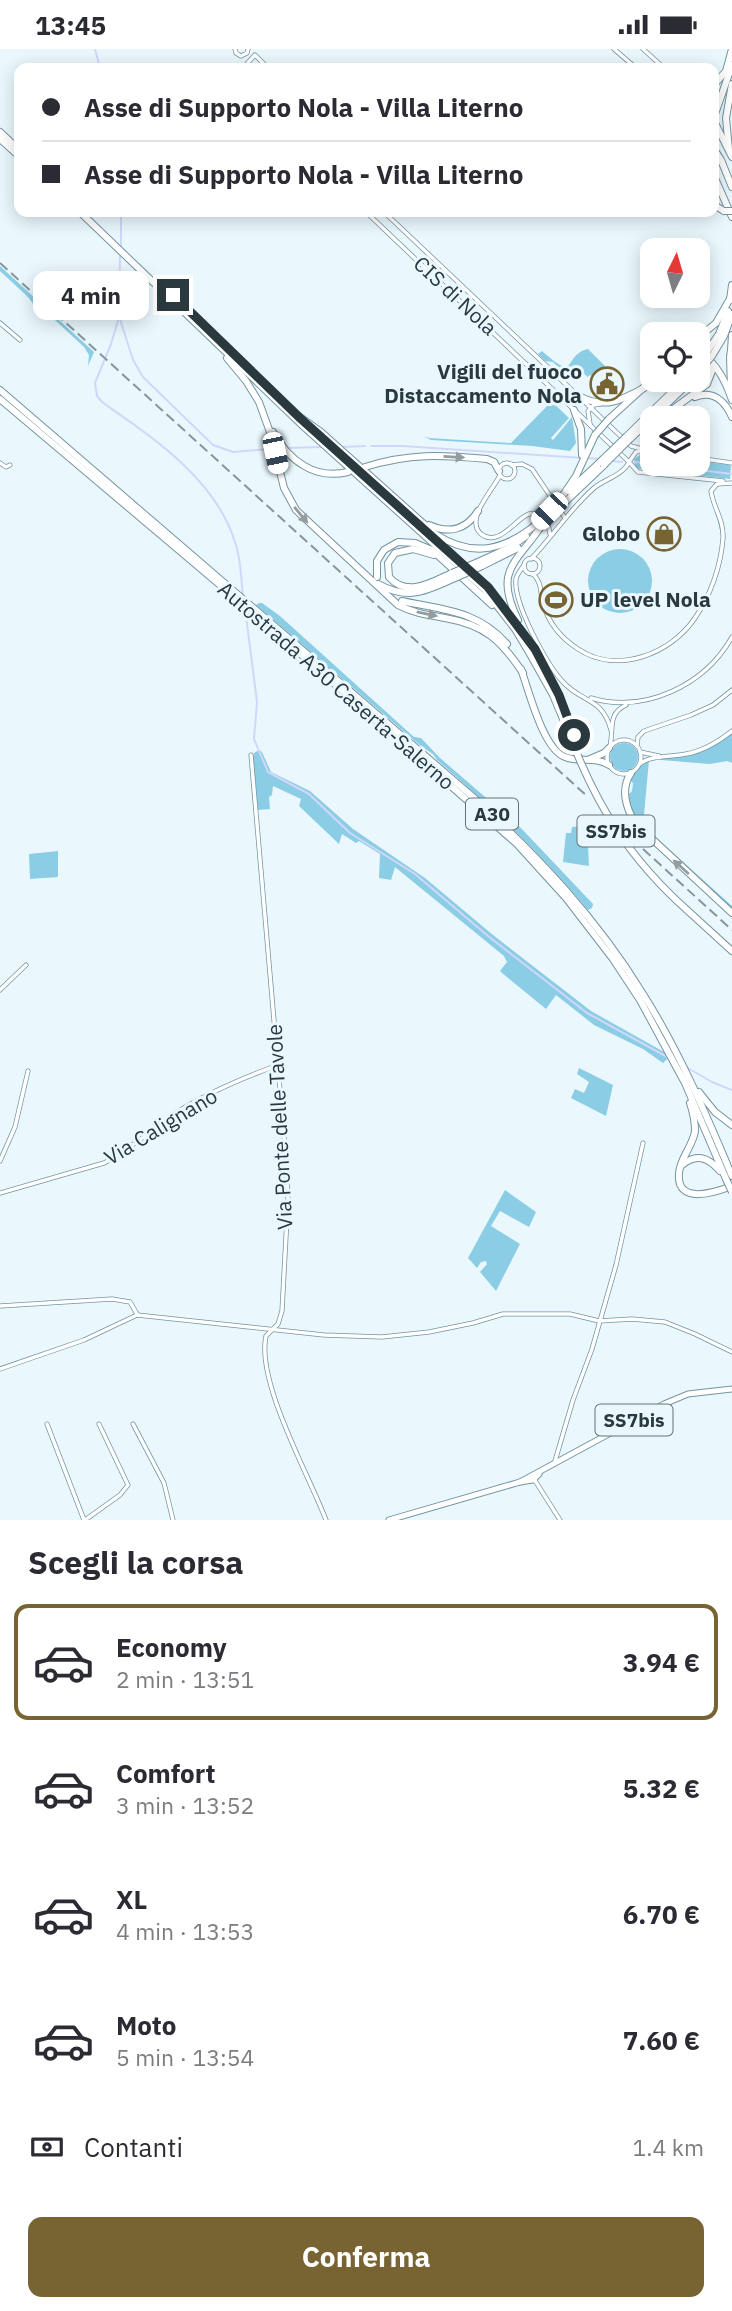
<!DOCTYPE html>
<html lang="it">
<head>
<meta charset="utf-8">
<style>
  :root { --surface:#fff; --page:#f7f7f7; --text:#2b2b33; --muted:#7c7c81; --line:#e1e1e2; --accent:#776432 }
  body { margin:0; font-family:"IBM Plex Sans",sans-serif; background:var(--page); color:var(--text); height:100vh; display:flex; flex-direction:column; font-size:26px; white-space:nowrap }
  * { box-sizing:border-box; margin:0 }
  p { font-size:23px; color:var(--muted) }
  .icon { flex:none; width:38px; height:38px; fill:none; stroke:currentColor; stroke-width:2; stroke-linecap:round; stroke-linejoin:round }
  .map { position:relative; height:1471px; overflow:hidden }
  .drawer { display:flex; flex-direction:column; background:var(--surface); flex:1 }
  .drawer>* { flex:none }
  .banner { position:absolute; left:14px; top:14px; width:705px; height:154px; border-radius:14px; box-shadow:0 4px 18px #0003; display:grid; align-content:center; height:154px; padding:0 28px; background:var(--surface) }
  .needle { width:46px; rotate:5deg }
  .fabs { position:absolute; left:640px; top:189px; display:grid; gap:14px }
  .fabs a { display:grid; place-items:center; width:70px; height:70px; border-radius:14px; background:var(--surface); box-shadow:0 4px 18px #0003; font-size:35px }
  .end { position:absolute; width:32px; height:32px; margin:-16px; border:9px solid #2a393e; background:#fff; box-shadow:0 0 0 4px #fff }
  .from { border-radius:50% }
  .bubble { position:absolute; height:49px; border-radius:14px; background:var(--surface); box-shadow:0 4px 18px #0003; font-size:23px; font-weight:800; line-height:49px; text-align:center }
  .car { position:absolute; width:21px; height:42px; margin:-21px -10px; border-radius:9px; box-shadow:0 0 5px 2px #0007; background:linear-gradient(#fff 24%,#345 0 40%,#fff 0 76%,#345 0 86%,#fff 0) }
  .banner b { display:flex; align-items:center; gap:24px; height:66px; font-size:26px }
  .banner b+b { border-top:2px solid var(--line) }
  .banner i { width:18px; height:18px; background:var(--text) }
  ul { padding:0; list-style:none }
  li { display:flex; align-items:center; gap:21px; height:116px; margin:0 14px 10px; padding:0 14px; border:4px solid transparent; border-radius:14px }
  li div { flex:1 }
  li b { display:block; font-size:26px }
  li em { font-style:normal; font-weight:800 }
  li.active { border-color:var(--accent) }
  li>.icon { width:63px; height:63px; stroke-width:1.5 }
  h2 { padding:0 28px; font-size:32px; line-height:84px }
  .pay { display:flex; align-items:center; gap:18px; height:77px; padding:0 28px; font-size:26px }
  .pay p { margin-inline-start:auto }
  .button { display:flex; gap:14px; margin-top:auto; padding:14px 28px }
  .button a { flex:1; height:80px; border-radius:14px; background:var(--accent); color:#fff; font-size:28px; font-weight:800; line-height:80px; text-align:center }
  .status { display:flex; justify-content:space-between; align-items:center; height:49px; padding:0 35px; background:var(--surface); direction:ltr }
  .status svg { height:19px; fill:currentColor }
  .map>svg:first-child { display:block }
</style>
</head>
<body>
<div class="status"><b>13:45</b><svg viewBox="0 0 49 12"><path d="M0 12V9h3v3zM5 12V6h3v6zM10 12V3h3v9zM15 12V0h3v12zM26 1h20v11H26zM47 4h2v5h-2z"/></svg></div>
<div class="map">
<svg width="732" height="1471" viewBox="0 0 732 1471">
  <rect width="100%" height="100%" fill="#eaf8fe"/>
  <g fill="#8bcde5">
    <path d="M0,217l94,86 -6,14 1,-11 -5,-8 -43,-40 -4,2 -9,-12 -28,-26z"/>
    <path d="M588,300l17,17 -12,11 -3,-2 -2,2 -14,-11 -11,6 -10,-10 -8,-1 -7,-7 4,-3c37,33 20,4 46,-2z"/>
    <path d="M550,351l19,18 -18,20 2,2 19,-23 4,26 -6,8 -38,-5 -101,-6 -8,-4 6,2 82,5 37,-38z"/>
    <path d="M641,405l12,1v9h45v-3l31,4 2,1 -1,13 -90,-10 -5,-2 -1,-8z"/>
    <circle cx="620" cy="532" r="32"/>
    <path d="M259,554h3l18,13 134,121 7,1 19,20 80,69 73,77 -1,4 -4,2c-46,-56 -97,-103 -151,-150l-4,-6 -11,-7 -166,-142z"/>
    <path d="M732,684v30l-5,-2 -17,3 -49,-4v-1l41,-7z"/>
    <circle cx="624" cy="708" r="14"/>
    <path d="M259,701l3,2 9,20 39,19 43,38 72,49 68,57 98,76 73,41 4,6 -5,5 -20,-14 -49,-24 -38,-30 -10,14 -44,-36 -2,-2 7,-9 -3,-6 -109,-89 -4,13 -12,-2 1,-24 -21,-13 -3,2 -14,-9 -3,10 -40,-38 2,-7 -28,-13 -1,9 -3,2 1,12 -12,1 -5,-52 1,-5z"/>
    <path d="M649,711l-6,66 89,80v4l-85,-77 -14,-18 -6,-19 5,-5 1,-8 -4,-4 15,-16z"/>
    <path d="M583,777l5,19 1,21 -26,-4 3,-29h5l1,-6z"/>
    <path d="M58,802v26l-28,2 -1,-25z"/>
    <path d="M579,1019l34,17 -7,31 -35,-18 4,-9 9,4 5,-11 -12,-8z"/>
    <path d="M505,1141l31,22 -7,15 -29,-16 -9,15 29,18 -24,47 -16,-19 7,-8 -1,-3 -5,1 -4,6 -9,-10z"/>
  </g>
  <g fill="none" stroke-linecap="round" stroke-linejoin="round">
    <g stroke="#d1d7fa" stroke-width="2">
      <path d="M95,0l5,19"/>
      <path d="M121,198v-35"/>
      <path d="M120,207l-1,61 -8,27 -16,39 2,13 5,6c51,36 113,76 133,140 6,17 6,36 8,54"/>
      <path d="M120,270l13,41 10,17 70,68 20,7 47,-4"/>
      <path d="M371,397h32l180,12"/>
      <path d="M342,398l23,-1"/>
      <path d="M286,399l36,-1"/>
      <path d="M588,409l12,1"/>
      <path d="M613,412l9,1"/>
      <path d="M635,413l97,12"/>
      <path d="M245,559l12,94 -3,37 14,33 41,22 41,39 65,41 73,62 99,77 82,45"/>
      <path d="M686,1018l26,15 20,8"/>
    </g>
    <defs>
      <g id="minor">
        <path d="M235,0l1,4 5,3 6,-3 1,-4"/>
        <path d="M614,0l22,19"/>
        <path d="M643,0l21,19"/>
        <path d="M243,19l12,-13 13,13"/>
        <path d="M366,163l263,250c-6,13 -24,17 -35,26 -24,21 -41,48 -63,71"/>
        <path d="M384,163l247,234 22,6"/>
        <path d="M0,274l20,17"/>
        <path d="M590,375l-2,-13 6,-6 6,-1"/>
        <path d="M643,402l-7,1 -7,10 9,10 85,9"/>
        <path d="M698,409l34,5"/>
        <path d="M0,414l6,4 4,-2"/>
        <circle cx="507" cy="422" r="8"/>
        <path d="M511,416l11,-1 10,5 33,49"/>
        <path d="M500,426c-6,14 -36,44 -19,59 18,14 35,-16 48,-20 8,-2 14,5 19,10l2,10"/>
        <circle cx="532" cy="517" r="8"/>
        <path d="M524,516c-3,5 -7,9 -8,14 -3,24 31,86 47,103 19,21 39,15 48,48"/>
        <path d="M533,525c9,8 7,18 10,29 5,19 18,35 35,46 39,26 93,5 117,-31 16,-23 26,-53 28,-80 1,-18 -10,-31 -12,-47l6,-7 15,-1"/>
        <path d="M591,649c54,16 114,-13 141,-61"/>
        <circle cx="624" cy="708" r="17"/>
        <path d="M610,697c4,-17 -3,-32 16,-41"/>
        <path d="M637,697l1,-9 6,-6 47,-16 22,-10 19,-15"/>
        <path d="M640,703l19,4"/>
        <path d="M251,706l33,381 4,63 -6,112 -4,13 -12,12c-10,46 43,139 60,184"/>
        <path d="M641,714c12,-8 30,-6 45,-9 18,-3 32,-12 46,-23"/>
        <path d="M0,941l26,-25"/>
        <path d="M0,1112l15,-34 13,-56"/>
        <path d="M0,1144l104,-30c31,-16 55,-41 85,-58 28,-16 59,-29 89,-40"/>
        <path d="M0,1257l112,-7 18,3 7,12"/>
        <path d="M137,1266l187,20 58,2 47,-5 44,-9 30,-9h67l29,7 33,-2 33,3 30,12 37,18"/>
        <path d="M0,1320l84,-29 53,-25"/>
        <path d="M47,1375l37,96"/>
        <path d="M133,1375l31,59 9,37"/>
        <path d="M555,1412l18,-61 19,-51 24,-84 27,-122"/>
        <path d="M534,1430l26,41"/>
        <path d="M85,1471l35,-25 8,-10 -29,-61"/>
      </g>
      <g id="major">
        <path d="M520,1433l144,-78 24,-10 44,-5"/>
        <path d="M389,1471l131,-38 13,-2 6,-6"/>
      </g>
      <g id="highway">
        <path d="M714,36l12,-14 6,-22"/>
        <path d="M714,68l18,-52"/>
        <path d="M714,72l18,36"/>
        <path d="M0,83l19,18"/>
        <path d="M0,90l19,17"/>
        <path d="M714,100l7,11 11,27"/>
        <path d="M729,101l-3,-32 6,-34"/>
        <path d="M714,127l18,41"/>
        <path d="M714,156l10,6"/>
        <path d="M80,163l223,214 181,163 31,40 15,25 23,41 17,41"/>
        <path d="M730,251l2,-15"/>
        <path d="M719,285l9,-23"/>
        <path d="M724,287l8,-22"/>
        <path d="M698,289l18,-15 15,-26"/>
        <path d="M731,301l1,-15"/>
        <path d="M698,303c18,9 28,30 34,48"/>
        <path d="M730,308l1,32"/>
        <path d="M227,309l19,23 13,21 12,33 13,53 12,22 102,95c15,8 31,10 47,13 40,7 56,22 78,55"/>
        <path d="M0,341l473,407c65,59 124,122 170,197 36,57 63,120 89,182"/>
        <path d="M581,348c24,12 41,3 63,-9"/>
        <path d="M695,348c18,-7 30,4 37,20"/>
        <path d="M0,350l264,223 253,222 49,54 47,61 27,41 45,83 41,96"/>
        <path d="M574,361l7,19 1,26"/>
        <path d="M300,368l21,15 113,101"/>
        <path d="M661,369l46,-34 5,-13 -2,-10"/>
        <path d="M609,370l44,-40"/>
        <path d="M273,383c16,29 42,48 75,40"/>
        <path d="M627,387l57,-56"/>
        <path d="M630,390l62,-59"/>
        <path d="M365,418c45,-14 76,-12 122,-8l7,3 5,9"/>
        <path d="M569,442l29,-27"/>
        <path d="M559,452l17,-25 19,-41"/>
        <path d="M563,455l41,-39"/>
        <path d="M429,476c20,9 37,5 49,-14"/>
        <path d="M428,483c66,58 110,108 142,191"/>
        <path d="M435,485c39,25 71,16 104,-12"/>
        <path d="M434,506l-21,-6 -18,4 -7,10 1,14c18,21 43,5 63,-4"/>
        <path d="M478,513l33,-15 15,-11"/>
        <path d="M482,517l36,-18"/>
        <path d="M377,528v-16l7,-11 14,-8 17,1 17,7 60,55"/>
        <path d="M378,535c31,17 48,7 77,-6"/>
        <path d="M402,552c41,9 75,9 105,43"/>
        <path d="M518,571c-25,-51 -1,-57 24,-95"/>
        <path d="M521,620c8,22 22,80 44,88 14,6 30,-1 44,8"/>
        <path d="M590,710l14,-6 5,-5"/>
        <path d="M631,724c-11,16 -5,36 5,51l96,89"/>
        <path d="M687,861l45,41"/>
        <path d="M699,1043l16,20 17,13"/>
        <path d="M690,1054c3,9 5,18 5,28 -2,15 -15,27 -16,42 -3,33 37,19 53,13"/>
        <path d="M682,1116c14,-12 26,-8 38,6"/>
      </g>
    </defs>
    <use href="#minor" stroke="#7394a1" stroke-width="5"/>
    <use href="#major" stroke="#7394a1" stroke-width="7"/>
    <use href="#highway" stroke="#7394a1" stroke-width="8"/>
    <use href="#minor" stroke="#fff" stroke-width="3.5"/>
    <use href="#major" stroke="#fff" stroke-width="5"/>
    <use href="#highway" stroke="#fff" stroke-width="6"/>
    <g stroke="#87959b" stroke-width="2" stroke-dasharray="10 5" stroke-linecap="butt">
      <path d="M0,214l588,534"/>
      <path d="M728,302l4,6"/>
      <path d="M643,800l89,81"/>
    </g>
    <defs>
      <g id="highway-bridge">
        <path d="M724,162h8"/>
        <path d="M730,308l1,-7"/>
        <path d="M698,316l21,-31"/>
        <path d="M698,324l14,-17 12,-20"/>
        <path d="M595,386l14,-16"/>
        <path d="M598,415l29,-28"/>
        <path d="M604,416l26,-26"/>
        <path d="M539,473l20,-21"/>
        <path d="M542,476l21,-21"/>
        <path d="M452,524l26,-11"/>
        <path d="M455,529l27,-12"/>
        <path d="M570,687c27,71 60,123 117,174"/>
        <path d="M726,1130l6,13"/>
      </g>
    </defs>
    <use href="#highway-bridge" stroke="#7394a1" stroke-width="8" stroke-linecap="butt"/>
    <use href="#highway-bridge" stroke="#fff" stroke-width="6"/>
  </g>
  <defs><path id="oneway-solid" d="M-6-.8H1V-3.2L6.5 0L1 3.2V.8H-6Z" transform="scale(1.75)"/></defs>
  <g fill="#949c9e">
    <use href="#oneway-solid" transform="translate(454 408) rotate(3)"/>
    <use href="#oneway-solid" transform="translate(301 466) rotate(50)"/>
    <use href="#oneway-solid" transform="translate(427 565) rotate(11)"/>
    <use href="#oneway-solid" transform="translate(681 818) rotate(-138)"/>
  </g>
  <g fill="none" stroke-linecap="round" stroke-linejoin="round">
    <path stroke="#2a393e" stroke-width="9" d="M173,246l127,123 188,169 47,62 24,46 15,40"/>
  </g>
  <defs>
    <symbol id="civic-ring" viewBox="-11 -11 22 22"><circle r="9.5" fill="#eaf8fe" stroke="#776432" stroke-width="1.5"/><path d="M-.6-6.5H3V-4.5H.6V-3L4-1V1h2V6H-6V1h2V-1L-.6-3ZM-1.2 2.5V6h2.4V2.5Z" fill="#776432"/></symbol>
    <symbol id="shop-ring" viewBox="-11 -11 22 22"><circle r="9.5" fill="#eaf8fe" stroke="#776432" stroke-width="1.5"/><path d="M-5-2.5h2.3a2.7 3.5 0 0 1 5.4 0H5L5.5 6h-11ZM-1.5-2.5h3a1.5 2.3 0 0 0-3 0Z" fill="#776432"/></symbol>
    <symbol id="stadium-ring" viewBox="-11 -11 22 22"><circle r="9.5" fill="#eaf8fe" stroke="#776432" stroke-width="1.5"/><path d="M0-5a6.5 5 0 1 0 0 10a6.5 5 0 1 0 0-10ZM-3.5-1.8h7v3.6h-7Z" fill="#776432"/></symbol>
  </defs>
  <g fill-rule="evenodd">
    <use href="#civic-ring" x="588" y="316" width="38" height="38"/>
    <use href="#shop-ring" x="645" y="466" width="38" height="38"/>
    <use href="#stadium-ring" x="537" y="532" width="38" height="38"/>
  </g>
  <g text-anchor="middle" stroke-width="6" stroke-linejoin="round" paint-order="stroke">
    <g fill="#eaf8fe" stroke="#647278" stroke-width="2">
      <rect x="466" y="749.5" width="52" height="31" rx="5"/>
      <rect x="577.5" y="766.5" width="77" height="31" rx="5"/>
      <rect x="595.5" y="1355.5" width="77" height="31" rx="5"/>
    </g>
    <g font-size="19" font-weight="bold" fill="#2a393e">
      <text x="492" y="772">A30</text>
      <text x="616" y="789">SS7bis</text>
      <text x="634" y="1378">SS7bis</text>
    </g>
    <g font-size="21" fill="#2a393e" stroke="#eaf8fe">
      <text transform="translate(455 247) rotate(43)" y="7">CIS di Nola</text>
      <text transform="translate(336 637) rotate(41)" y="7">Autostrada A30 Caserta-Salerno</text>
      <text transform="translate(161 1078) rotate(-31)" y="7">Via Calignano</text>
      <text transform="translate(280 1078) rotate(-93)" y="7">Via Ponte delle Tavole</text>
    </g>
    <g font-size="21" font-weight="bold" fill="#2a393e" stroke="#eaf8fe" text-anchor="end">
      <text x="582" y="330">Vigili del fuoco<tspan x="582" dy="24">Distaccamento Nola</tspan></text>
      <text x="640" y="492">Globo</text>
      <text x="580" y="558" text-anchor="start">UP level Nola</text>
    </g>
  </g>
</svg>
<div class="fabs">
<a><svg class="needle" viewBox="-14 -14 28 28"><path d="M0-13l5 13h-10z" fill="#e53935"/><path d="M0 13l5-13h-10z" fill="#7c7c81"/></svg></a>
<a><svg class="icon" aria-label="locate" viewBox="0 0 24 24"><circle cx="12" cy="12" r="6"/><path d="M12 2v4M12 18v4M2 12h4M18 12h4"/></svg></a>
<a><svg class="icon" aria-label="layers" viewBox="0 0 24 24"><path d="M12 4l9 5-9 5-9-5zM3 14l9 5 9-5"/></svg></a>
</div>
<i class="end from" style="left:574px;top:686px"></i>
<i class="end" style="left:173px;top:246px"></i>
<div class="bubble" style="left:33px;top:222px;width:116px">4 min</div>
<i class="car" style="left:275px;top:404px;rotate:168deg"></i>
<i class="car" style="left:549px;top:462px;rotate:224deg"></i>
<div class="banner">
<b><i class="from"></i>Asse di Supporto Nola - Villa Literno</b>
<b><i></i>Asse di Supporto Nola - Villa Literno</b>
</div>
</div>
<section class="drawer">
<h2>Scegli la corsa</h2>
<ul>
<li class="active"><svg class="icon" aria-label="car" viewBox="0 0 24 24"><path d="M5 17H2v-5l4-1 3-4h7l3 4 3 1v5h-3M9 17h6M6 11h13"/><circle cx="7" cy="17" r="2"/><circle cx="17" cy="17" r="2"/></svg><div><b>Economy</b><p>2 min · 13:51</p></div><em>3.94 €</em></li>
<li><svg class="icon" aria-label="car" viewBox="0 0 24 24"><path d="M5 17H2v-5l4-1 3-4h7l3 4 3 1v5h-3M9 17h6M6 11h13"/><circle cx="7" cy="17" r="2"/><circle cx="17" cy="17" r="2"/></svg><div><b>Comfort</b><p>3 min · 13:52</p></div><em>5.32 €</em></li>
<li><svg class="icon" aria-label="car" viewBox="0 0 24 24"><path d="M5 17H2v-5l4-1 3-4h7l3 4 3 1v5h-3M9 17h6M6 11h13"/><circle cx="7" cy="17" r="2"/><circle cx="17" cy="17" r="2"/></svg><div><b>XL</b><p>4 min · 13:53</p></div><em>6.70 €</em></li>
<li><svg class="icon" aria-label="car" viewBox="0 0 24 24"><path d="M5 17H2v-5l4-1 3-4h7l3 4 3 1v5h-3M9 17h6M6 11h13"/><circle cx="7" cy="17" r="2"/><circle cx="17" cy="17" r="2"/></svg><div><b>Moto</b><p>5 min · 13:54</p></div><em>7.60 €</em></li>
</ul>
<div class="pay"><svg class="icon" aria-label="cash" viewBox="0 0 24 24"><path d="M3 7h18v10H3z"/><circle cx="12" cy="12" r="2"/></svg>Contanti<p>1.4 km</p></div>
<div class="button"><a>Conferma</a></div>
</section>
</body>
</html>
